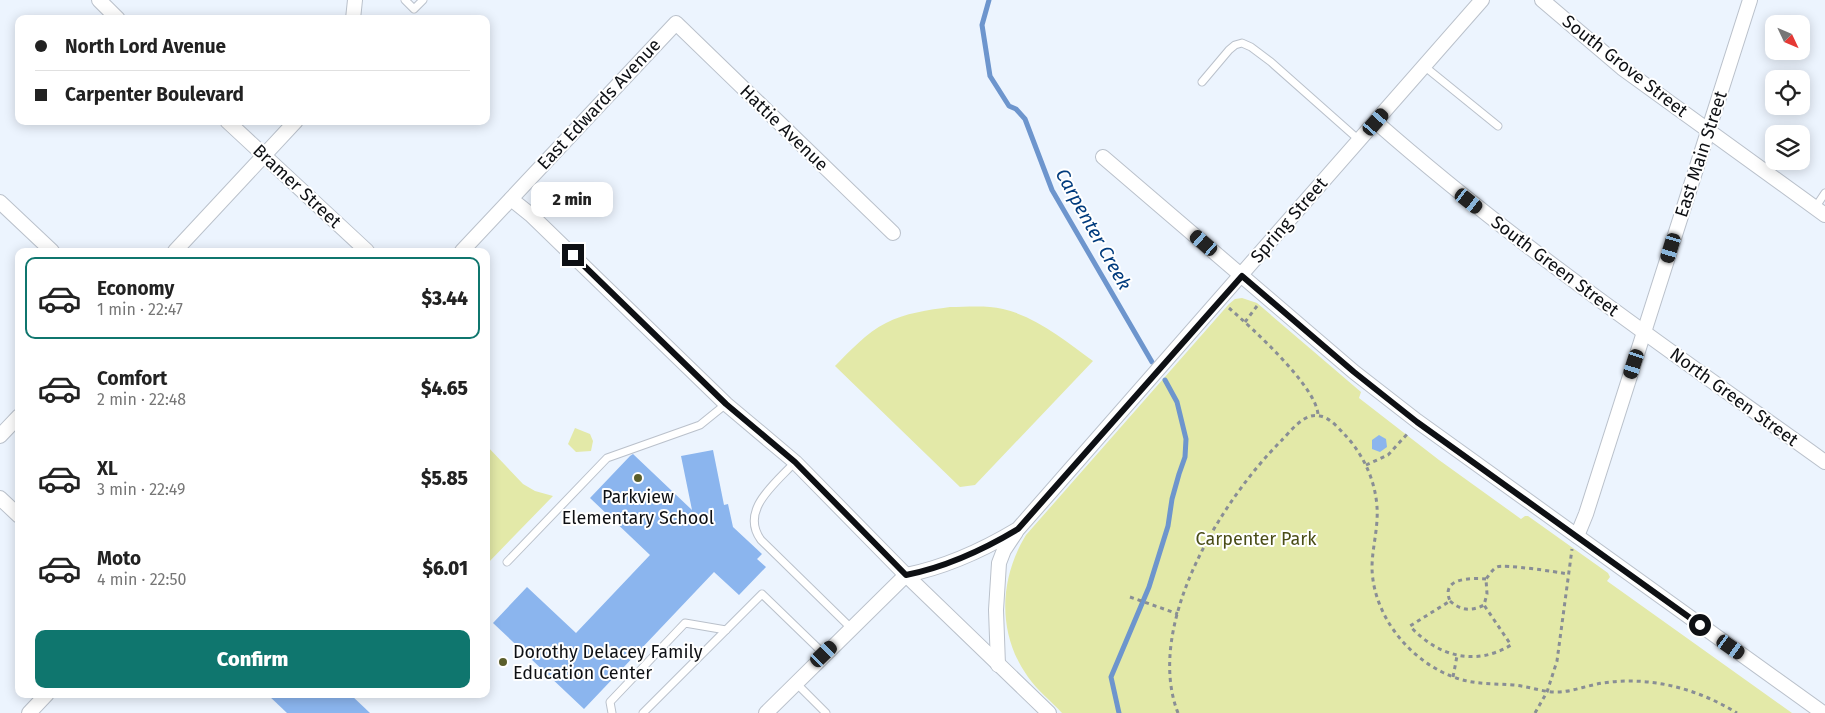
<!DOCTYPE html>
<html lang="en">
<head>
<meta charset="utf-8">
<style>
  :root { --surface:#fff; --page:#f6f6f6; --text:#222; --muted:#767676; --line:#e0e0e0; --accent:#0f766e }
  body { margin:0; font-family:"Fira Sans",sans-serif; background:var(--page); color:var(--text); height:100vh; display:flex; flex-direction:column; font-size:19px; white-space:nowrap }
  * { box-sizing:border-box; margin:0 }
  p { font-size:16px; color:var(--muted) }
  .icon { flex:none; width:28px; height:28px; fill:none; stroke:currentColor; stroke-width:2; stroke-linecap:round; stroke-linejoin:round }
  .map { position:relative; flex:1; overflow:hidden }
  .side { position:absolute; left:15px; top:248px; width:475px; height:450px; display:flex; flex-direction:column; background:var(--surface); border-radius:10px; box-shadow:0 2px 12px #0003 }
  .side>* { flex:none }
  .guide { position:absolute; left:15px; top:15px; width:475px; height:110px; border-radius:10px; box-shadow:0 2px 12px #0003; display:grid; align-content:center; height:110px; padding:0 20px; background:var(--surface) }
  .needle { width:32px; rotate:134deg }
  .controls { position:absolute; left:1765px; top:15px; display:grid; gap:10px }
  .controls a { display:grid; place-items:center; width:45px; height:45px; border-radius:10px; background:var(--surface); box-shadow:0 2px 12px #0003; font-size:25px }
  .end { position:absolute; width:22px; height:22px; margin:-11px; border:6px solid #0e1014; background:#fff; box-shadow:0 0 0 2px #fff }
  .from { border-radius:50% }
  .bubble { position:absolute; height:35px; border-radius:10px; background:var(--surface); box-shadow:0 2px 12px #0003; font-size:16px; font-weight:800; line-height:35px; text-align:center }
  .car { position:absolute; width:15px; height:30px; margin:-15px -8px; border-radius:6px; box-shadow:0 0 4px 1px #0007; background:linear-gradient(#222 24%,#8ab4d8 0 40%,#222 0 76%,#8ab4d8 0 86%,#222 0) }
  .guide b { display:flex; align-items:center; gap:18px; height:48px; font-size:19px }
  .guide b+b { border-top:1px solid var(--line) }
  .guide i { width:12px; height:12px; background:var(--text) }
  ul { padding:9px 0 0; list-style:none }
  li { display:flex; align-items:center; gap:15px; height:82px; margin:0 10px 8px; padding:0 10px; border:2px solid transparent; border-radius:10px }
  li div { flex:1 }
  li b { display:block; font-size:19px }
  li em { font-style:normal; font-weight:800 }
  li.active { border-color:var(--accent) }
  li>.icon { width:45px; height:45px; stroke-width:1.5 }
  .button { display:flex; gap:10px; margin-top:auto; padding:10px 20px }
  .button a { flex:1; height:58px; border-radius:10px; background:var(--accent); color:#fff; font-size:20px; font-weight:800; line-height:58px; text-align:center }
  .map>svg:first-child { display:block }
</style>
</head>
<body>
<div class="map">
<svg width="1825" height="713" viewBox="0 0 1825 713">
  <rect width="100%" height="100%" fill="#ecf4fe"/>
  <g fill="#e3e9a8">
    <path d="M1242,298l15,5 104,89 -2,6 80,62 82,59 4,-3h3l80,57 2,4 -3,4 185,132h-730c-11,-12 -25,-23 -34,-36 -31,-43 -29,-98 -2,-142l203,-231 6,-5z"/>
    <path d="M950,307c17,0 36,-2 53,2 34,8 63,32 90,52l-118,124 -15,2 -125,-121c15,-15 31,-33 51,-43 19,-10 42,-13 64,-16z"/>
    <path d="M575,428l15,6 3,7 -2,10 -15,1 -8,-8z"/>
    <path d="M486,445l37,39 12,7 18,5 -67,69z"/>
  </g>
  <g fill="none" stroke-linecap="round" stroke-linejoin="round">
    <g stroke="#6d95cd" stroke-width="5">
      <path d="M989,0l-7,25 8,51 19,30 7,3 9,10 27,71 100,172"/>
      <path d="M1119,713l-8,-36 38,-90 19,-61 4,-27 7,-25 6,-17 1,-18 -9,-37 -12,-22"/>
    </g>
  </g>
  <g fill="#8bb5ee">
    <path d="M1379,435l7,4 1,8 -7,5 -8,-3v-9z"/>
    <path d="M713,450l11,55 4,-1 5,23 29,27 -5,5 9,8 -27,28 -25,-23 -130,137 -91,-86 34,-36 49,46 74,-78 -60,-57 40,-42 3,-2 59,56 -11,-54z"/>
    <path d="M267,694h83l20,19h-83z"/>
  </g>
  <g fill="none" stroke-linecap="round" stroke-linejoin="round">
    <defs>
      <g id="lane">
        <path d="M405,0l9,9 9,-9"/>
        <path d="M1424,66l74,60"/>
        <path d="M1202,82l27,-32 6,-5 7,-2 9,4 20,15 88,78"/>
        <path d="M1815,208l10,-15"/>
        <path d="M795,462c-19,21 -56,48 -34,78l90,88"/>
        <path d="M507,562l100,-104 93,-33 26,-21"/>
        <path d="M796,683l30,30"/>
        <path d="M612,713l-2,-11 75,-79 41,7"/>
        <path d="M643,713l119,-119 62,60"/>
      </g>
      <g id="street">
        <path d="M99,0l19,19"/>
        <path d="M1542,0l80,68 203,147"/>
        <path d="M353,19l2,-19"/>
        <path d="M227,121l140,130"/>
        <path d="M1376,122c141,124 296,230 449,340"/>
        <path d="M1103,157l251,215 63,49 406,292"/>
        <path d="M511,199l20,16 195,189 69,58 111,113 143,138"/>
        <path d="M0,202l52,49"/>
        <path d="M175,251l121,-130"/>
        <path d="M462,251l214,-228 217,210"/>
        <path d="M0,436l19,-20"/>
        <path d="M0,498l19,18"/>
        <path d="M1577,536l9,-22 164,-514"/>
        <path d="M998,665l-2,-55 3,-47 5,-13 12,-18"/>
        <path d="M29,713l18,-19"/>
        <path d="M766,713l140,-138c40,-8 77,-25 112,-46l464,-529"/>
      </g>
    </defs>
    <use href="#lane" stroke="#bac1cb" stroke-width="9"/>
    <use href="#street" stroke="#bac1cb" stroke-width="16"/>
    <g stroke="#898e95" stroke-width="3" stroke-dasharray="4 4" stroke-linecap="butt">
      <path d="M1229,308c23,20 88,79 89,107"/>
      <path d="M1245,322l12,-16"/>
      <path d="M1366,465l22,-10 21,-23"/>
      <path d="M1486,579c-14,-1 -46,-2 -36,22l-40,25c27,30 65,41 101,19l-27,-40 3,-11 -1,-15c3,-4 6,-9 11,-12 7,-3 61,5 71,7"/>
      <path d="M1130,597l48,17"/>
      <path d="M1450,601c10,9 21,11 34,4"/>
      <path d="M1453,677l4,-21"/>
      <path d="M1178,713c-34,-87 43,-212 103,-272 10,-10 23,-29 39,-25 11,2 19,13 26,20 21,23 33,54 31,84 -1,17 -5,32 -5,48 1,44 32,85 70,104 26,13 43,11 71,13 16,1 31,8 47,7 14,-1 29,-7 43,-9 47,-7 93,5 134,30"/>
      <path d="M1535,713l12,-21 10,-31 15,-112"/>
    </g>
    <use href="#lane" stroke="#fff" stroke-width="7"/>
    <use href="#street" stroke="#fff" stroke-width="14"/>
  </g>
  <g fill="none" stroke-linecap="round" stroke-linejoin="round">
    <path stroke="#0e1014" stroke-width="6" d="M573,255l153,149 69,58 111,113c40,-8 77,-25 112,-46l224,-253 112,96 63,50 283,203"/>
  </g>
  <g fill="#5a5e2c" stroke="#fff" stroke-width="2">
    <circle cx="638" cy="478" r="5"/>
    <circle cx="503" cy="662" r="5"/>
  </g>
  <g text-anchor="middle" stroke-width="4" stroke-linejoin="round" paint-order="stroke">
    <g font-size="18" fill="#0e1014" stroke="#fff">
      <text transform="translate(1625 66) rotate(38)" y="6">South Grove Street</text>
      <text transform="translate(599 104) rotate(-47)" y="6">East Edwards Avenue</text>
      <text transform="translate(784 128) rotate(44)" y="6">Hattie Avenue</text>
      <text transform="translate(1701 154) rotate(-72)" y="6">East Main Street</text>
      <text transform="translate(297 186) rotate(43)" y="6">Bramer Street</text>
      <text transform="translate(1289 220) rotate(-49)" y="6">Spring Street</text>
      <text transform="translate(1555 266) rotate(37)" y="6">South Green Street</text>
      <text transform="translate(1734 397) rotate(36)" y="6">North Green Street</text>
    </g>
    <g font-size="18" fill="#0e1014" stroke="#fff">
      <text x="638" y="503">Parkview<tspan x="638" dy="21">Elementary School</tspan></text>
      <text x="513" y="658" text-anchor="start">Dorothy Delacey Family<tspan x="513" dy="21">Education Center</tspan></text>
    </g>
    <g font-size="18" fill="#4a4d17" stroke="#fff">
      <text x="1256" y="545">Carpenter Park</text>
    </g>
    <g font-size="19" font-style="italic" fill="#003b7d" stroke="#fff">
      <text transform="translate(1094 229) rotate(61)" y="7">Carpenter Creek</text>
    </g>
  </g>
</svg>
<div class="controls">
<a><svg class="needle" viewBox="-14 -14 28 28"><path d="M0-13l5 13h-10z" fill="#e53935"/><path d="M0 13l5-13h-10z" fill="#767676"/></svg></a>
<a><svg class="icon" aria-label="locate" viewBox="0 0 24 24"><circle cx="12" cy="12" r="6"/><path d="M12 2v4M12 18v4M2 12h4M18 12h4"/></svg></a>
<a><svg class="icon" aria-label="layers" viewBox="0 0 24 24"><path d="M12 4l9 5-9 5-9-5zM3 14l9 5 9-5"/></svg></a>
</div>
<i class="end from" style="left:1700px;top:625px"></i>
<i class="end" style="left:573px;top:255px"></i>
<div class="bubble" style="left:531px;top:182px;width:82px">2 min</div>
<i class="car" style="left:1376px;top:122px;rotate:41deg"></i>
<i class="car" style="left:1469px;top:201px;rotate:128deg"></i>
<i class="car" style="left:1204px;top:243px;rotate:311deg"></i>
<i class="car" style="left:1671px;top:248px;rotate:197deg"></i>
<i class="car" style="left:1634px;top:364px;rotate:198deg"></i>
<i class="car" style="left:1731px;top:647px;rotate:125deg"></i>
<i class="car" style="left:824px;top:654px;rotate:46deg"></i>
<div class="guide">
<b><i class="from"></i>North Lord Avenue</b>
<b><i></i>Carpenter Boulevard</b>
</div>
<section class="side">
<ul>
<li class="active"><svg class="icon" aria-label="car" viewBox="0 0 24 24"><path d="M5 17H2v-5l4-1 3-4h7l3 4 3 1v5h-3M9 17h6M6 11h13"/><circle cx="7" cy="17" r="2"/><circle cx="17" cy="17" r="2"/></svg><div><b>Economy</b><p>1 min · 22:47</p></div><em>$3.44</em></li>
<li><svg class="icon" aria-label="car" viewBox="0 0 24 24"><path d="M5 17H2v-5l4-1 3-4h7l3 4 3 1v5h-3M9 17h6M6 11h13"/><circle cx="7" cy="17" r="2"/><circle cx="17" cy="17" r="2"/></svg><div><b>Comfort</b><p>2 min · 22:48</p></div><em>$4.65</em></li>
<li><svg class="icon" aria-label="car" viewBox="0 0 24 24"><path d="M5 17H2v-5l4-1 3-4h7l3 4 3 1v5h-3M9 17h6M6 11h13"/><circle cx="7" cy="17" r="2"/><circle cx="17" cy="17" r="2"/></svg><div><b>XL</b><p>3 min · 22:49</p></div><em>$5.85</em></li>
<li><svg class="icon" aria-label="car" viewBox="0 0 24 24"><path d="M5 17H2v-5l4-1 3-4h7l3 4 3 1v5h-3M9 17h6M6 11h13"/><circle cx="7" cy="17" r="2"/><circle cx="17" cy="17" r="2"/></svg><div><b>Moto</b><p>4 min · 22:50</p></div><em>$6.01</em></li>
</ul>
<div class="button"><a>Confirm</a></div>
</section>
</div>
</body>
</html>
